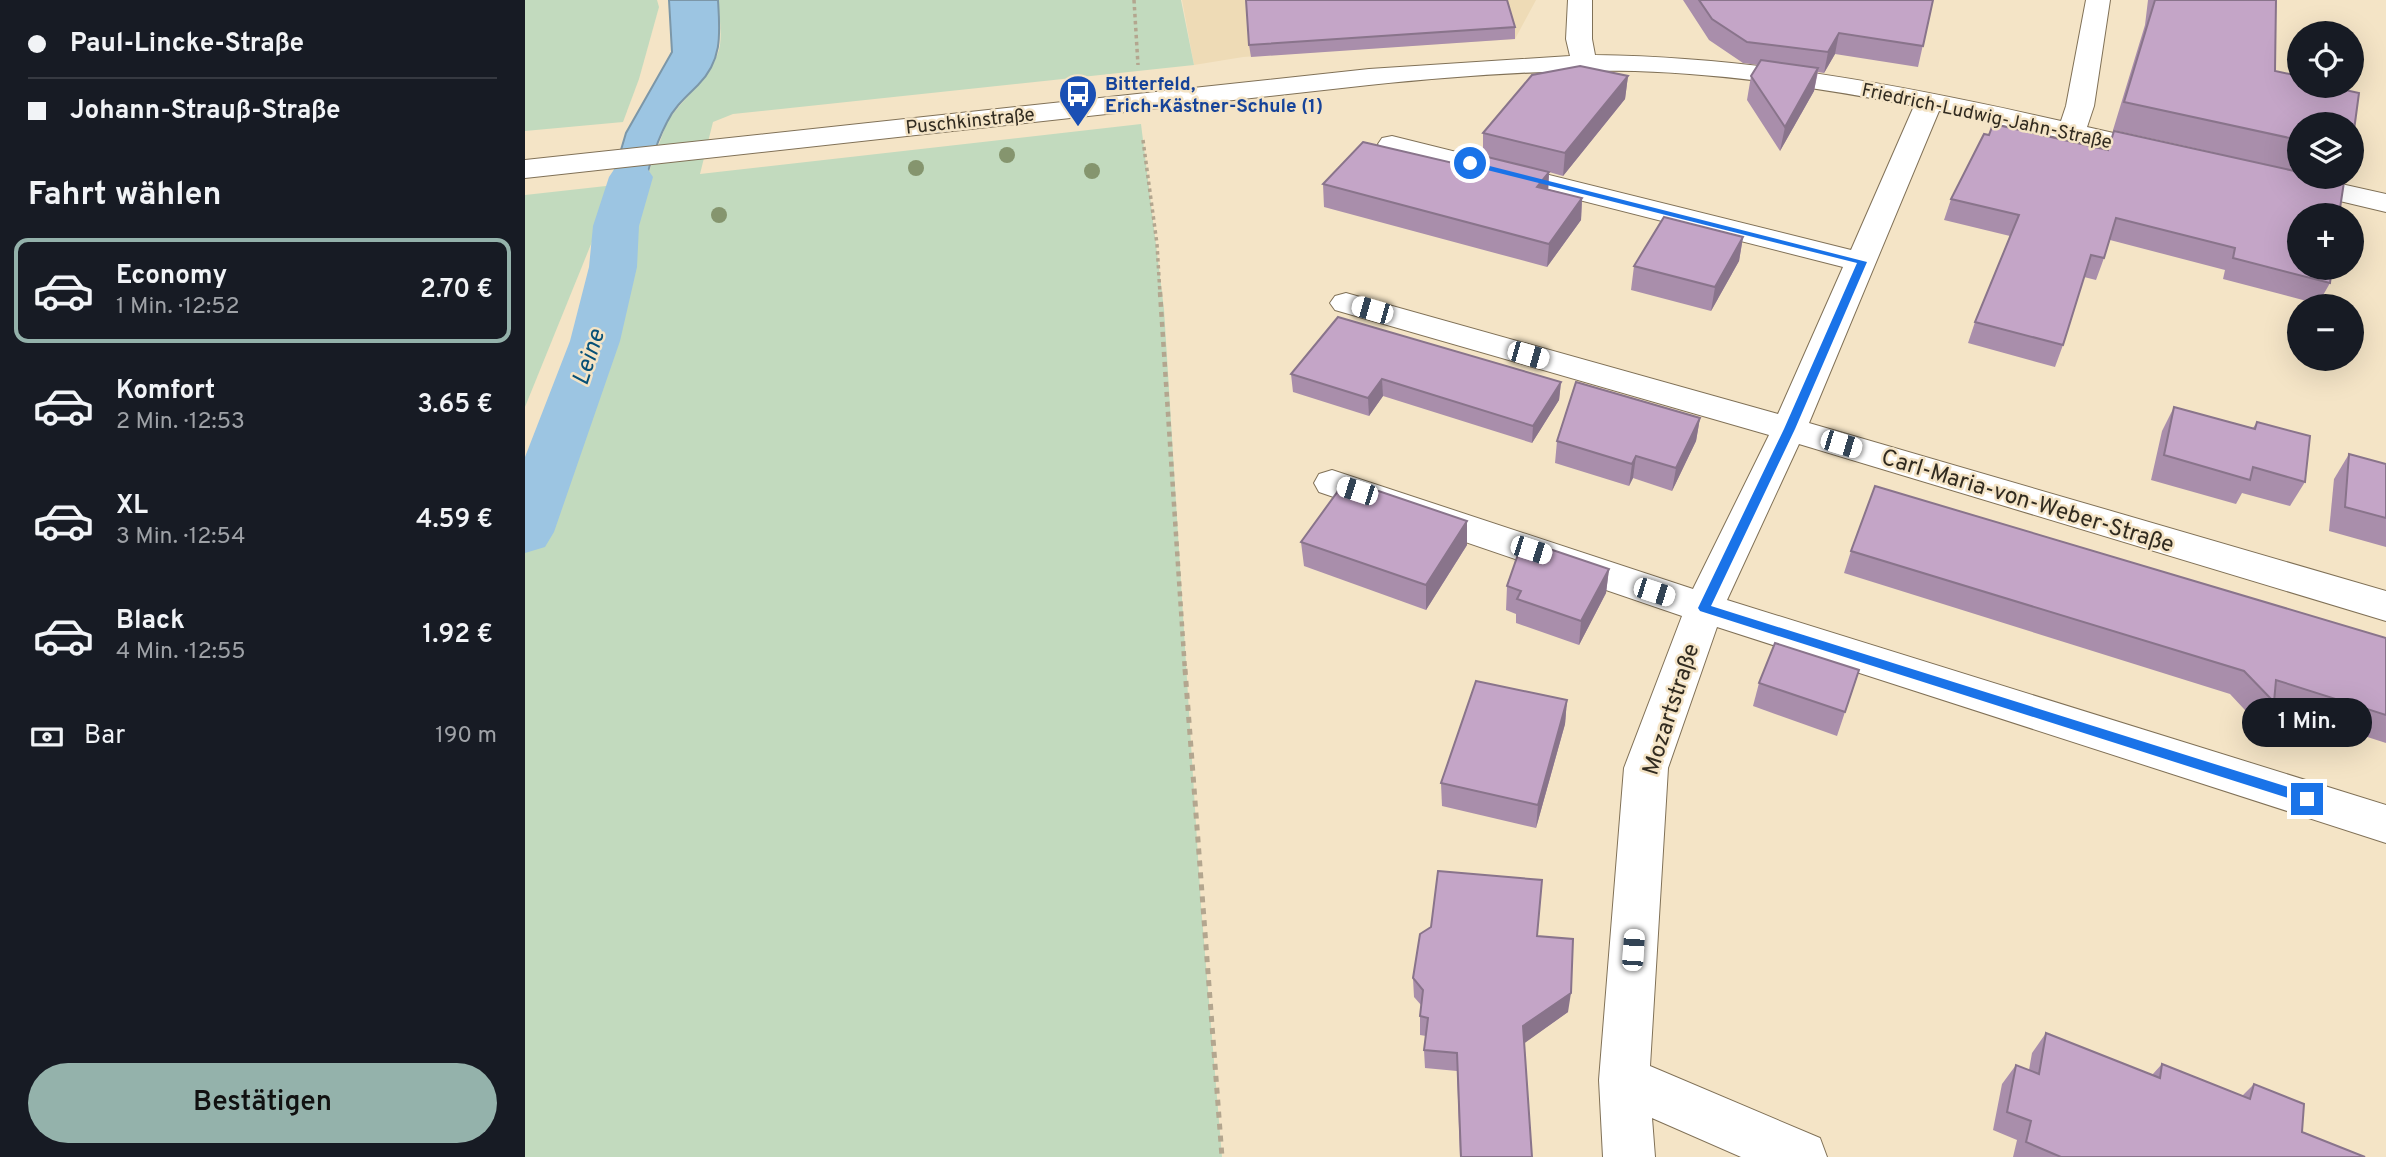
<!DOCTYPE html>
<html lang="de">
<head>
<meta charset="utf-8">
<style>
  :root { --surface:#171b24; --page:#20242c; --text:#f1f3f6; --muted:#9ea1a6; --line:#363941; --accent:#94b2ab }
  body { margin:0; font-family:Overpass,sans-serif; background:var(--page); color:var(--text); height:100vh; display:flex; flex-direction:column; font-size:26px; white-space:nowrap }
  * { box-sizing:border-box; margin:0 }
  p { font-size:23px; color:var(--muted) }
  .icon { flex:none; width:38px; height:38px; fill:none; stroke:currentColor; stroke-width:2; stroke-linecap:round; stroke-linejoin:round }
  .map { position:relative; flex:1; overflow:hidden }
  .panel { display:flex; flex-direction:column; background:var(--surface); width:525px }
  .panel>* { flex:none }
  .top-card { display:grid; align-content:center; height:154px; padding:0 28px; background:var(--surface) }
  .buttons { position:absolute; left:1762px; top:21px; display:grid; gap:14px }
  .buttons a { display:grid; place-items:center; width:77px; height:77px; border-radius:50%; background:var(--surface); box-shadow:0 7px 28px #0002; font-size:35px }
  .end { position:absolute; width:32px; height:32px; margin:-16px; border:9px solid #1a73e8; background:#fff; box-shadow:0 0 0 4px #fff }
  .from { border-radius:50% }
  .bubble { position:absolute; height:49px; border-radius:24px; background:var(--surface); box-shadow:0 7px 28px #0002; font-size:23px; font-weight:600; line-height:49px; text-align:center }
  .car { position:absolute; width:21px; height:42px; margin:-21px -10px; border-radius:9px; box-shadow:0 0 5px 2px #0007; background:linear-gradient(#fff 24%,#345 0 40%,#fff 0 76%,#345 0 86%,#fff 0) }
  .top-card b { display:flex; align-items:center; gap:24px; height:66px; font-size:26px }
  .top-card b+b { border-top:2px solid var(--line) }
  .top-card i { width:18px; height:18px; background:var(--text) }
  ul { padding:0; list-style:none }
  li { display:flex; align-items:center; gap:21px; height:105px; margin:0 14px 10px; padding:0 14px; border:4px solid transparent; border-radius:14px }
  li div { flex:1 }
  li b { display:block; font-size:26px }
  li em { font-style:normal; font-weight:600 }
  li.current { border-color:var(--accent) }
  li>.icon { width:63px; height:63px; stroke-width:1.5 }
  h2 { padding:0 28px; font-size:32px; line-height:84px }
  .pay { display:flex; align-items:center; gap:18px; height:77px; padding:0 28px; font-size:26px }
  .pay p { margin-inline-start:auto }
  .cta { display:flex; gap:14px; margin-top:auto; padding:14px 28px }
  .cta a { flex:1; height:80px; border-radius:42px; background:var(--accent); color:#111; font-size:28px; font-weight:600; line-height:80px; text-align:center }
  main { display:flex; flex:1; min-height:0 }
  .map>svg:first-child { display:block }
</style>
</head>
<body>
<main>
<section class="panel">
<div class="top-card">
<b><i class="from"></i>Paul-Lincke-Straße</b>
<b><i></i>Johann-Strauß-Straße</b>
</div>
<h2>Fahrt wählen</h2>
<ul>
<li class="current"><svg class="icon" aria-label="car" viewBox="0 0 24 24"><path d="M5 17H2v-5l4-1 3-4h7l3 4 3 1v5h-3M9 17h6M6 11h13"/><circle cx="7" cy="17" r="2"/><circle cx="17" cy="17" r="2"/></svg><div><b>Economy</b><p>1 Min. · 12:52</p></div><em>2.70 €</em></li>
<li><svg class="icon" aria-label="car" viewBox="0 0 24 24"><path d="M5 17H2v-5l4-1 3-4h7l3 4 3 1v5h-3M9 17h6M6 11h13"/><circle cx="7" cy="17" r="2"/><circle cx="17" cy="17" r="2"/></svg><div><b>Komfort</b><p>2 Min. · 12:53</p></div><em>3.65 €</em></li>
<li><svg class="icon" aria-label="car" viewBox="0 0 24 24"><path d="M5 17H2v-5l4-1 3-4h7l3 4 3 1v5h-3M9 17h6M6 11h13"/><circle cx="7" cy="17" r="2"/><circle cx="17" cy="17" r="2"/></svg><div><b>XL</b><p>3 Min. · 12:54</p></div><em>4.59 €</em></li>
<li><svg class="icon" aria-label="car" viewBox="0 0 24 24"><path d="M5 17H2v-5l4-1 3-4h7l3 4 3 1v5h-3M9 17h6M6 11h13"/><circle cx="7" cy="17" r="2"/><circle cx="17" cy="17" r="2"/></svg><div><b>Black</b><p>4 Min. · 12:55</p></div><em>1.92 €</em></li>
</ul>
<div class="pay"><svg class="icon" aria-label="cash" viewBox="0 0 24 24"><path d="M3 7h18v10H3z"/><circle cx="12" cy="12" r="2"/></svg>Bar<p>190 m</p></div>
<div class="cta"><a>Bestätigen</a></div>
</section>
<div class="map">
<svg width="1861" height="1157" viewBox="0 0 1861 1157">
  <rect width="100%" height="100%" fill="#f4e4c6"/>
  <path fill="#eedbb6" d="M657,0h354l-21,39 -272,18 -49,8z"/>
  <g fill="#c2dabe">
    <path d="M0,0h132l2,7 -20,72 -16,43 -98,9z"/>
    <path d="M193,0h463l13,65 -461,49 -20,8 -13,52 441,-50 23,185 37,596 21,252h-697v-644l142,-391c15,-23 49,-50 53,-77 2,-14 -1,-31 -2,-45z"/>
    <path d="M90,185l-90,222v-212z"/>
  </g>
  <path fill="#9cc5e2" stroke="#7c97a8" stroke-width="2" d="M144,0h49c2,33 5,60 -20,85 -11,11 -24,22 -31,37 -16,31 -24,68 -33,102l-36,4 28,-95 46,-81z"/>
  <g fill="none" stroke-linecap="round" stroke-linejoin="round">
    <path fill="#9cc5e2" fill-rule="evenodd" d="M106,164l16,4 6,9 -14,49 -2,41 -17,74 -66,191 -9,15 -20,6v-96l45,-116 19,-74 4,-41 16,-49 6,-9z"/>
    <defs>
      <g id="minor">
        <path d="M1043,0h24v39l3,16c159,2 313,31 466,66l5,-15 20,-106h24l-16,106 -7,21 84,19 4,6 -4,6 -10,2 -222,-49 -130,312 577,168v30l-587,-177 -72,156 659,205v38l-669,-216 -49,141 -18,298 170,72 7,19h-86l-89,-39 3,39h-52l-4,-77 25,-312 58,-152 -363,-124 -5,-9 5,-9 13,-4 361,119 76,-154 -434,-125 -5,-7 5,-7 11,-3 432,121 65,-147 -461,-117 -4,-6 4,-6 10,-2 459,114 63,-144c-92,-18 -185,-32 -279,-35 -89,-2 -178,5 -266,14l-844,93v-18l844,-91 201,-13 -4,-17z"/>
        <path d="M1766,172l8,2v3h11l76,17v18l-105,-25 -4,-6 4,-6z"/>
      </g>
    </defs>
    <use href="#minor" stroke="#807157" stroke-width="2"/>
    <g stroke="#b3a68f" stroke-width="3.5" stroke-dasharray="3.5 3.5" stroke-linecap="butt">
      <path d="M609,0l4,65"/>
      <path d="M618,140l14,104 3,50"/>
    </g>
    <path stroke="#b3a68f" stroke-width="4.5" stroke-dasharray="5 5" stroke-linecap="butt" d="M635,292l25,379"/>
    <path stroke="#b3a68f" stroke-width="5" stroke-dasharray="6 6" stroke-linecap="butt" d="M660,669l37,488"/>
    <use href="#minor" fill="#fff" fill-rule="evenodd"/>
  </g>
  <g fill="#85956e">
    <circle cx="482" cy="155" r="8"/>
    <circle cx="391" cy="168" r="8"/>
    <circle cx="567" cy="171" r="8"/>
    <circle cx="194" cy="215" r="8"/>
  </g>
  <g fill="#a98eab">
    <path d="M1158,0h250l-15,67 -83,-13 -11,19 -6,-1 -4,19 -34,60 -33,-51 4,-24 7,-11 -15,-2 -34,-23z"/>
    <path d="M1623,0h128l-1,71 24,53v53h39l-2,3 -6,103 -12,21 -95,-25 2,-9 -115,-30 -6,18 -8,22 -12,-3 -21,68 -8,22 -87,-24 7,-21 35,-86 -66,-16 7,-21 156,-49 7,-19 112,24 -113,-25 32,-105z"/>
    <path d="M990,27v12l-264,18 -2,-12z"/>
    <path d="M1103,76l-3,23 -62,77 -14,-4 -1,17 34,9 -1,22 -34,47 -223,-60 -1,-23 134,-20 26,-8v-23z"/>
    <path d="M1218,237l-4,24 -28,50 -80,-21 3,-24z"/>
    <path d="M766,374l270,8 -2,18 -27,43 -149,-47 -14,20 -76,-24z"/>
    <path d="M1649,407l79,21 4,-6 48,60 -15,24 -48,-13 -6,11 -85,-24 11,-49z"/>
    <path d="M1175,418l-4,23 -24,50 -39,-13 -4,8 -74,-23 2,-22z"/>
    <path d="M1824,454l37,10v83l-57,-16 5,-52z"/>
    <path d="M942,521v24l-41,65 -122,-44 -3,-24z"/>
    <path d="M1326,551l535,87v105l-115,-37 -13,18 -28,-30 -386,-121z"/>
    <path d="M1084,569l-3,24 -27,52 -63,-22v-9l-10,-4 1,-24z"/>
    <path d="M1334,670l-22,66 -84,-30 6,-23z"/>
    <path d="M1042,700l-2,24 -29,104 -94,-22 -1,-23z"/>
    <path d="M1012,936l31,76 -44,31 8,114h-72l-3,-86 -32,-3 -1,-18 2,-14 -6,-1v-19l1,-11 -7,-8 -1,-19z"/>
    <path d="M1521,1033l106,42 10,-11 80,32 12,-12 48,48 63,25h-352l4,-17 -24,-10 9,-46 14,-19 13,5 3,-17z"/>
  </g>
  <g fill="#89748b">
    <path d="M1314,33l-4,21 -11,19 4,-21z"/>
    <path d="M1293,68l-4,23 -34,60 5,-24z"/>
    <path d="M1103,76l-3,23 -62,77 2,-23z"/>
    <path d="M1024,172l-1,23 -11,-8z"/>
    <path d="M1057,198l-1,22 -34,47 2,-23z"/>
    <path d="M1218,237l-4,24 -28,50 4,-24z"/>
    <path d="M857,379l1,17 -14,20 -1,-18z"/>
    <path d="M1036,382l-2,18 -27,43 1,-17z"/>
    <path d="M1175,418l-4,23 -24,50 4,-23z"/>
    <path d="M1111,456l-3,22 -4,8 3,-22z"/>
    <path d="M942,521v24l-41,65v-25z"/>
    <path d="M1084,569l-3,24 -27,52 2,-24z"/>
    <path d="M1042,700l-2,24 -29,104 2,-23z"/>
    <path d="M1046,993l-3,19 -46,33 1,-19z"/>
  </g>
  <g fill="#c4a5c7" stroke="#89748b" stroke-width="2">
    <path d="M721,0h261l8,27 -266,18z"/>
    <path d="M1174,0h234l-10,46 -84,-13 -11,19 -81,-10 -35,-23z"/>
    <path d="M1630,0h121l-1,71 24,5v10h28l32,7 -7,52v-21h-53v16l-175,-38z"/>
    <path d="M1236,60l57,8 -33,59 -34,-51z"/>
    <path d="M1055,66l48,10 -63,77 -82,-20 49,-58z"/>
    <path d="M1468,124l115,26 6,-19 185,41v5h23l22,5 -5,33h-40v53h33l-2,15 -97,-25 2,-10 -119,-30 -12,40 -13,-3 -28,90 -88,-23 44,-107 -68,-16 33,-65 5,1z"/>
    <path d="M838,142l94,22 10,-12 82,20 -12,15 45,11 -33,46 -226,-60z"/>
    <path d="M1139,217l79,20 -28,50 -81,-21z"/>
    <path d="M813,317l223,65 -28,44 -151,-47 -14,19 -77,-24z"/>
    <path d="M1051,382l124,36 -24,50 -40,-12 -4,8 -75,-23z"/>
    <path d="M1649,407l81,22 2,-7 53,14 -5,46 -52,-15 -3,13 -86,-25z"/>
    <path d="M1824,454l37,10v54l-41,-11z"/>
    <path d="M821,480l121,41 -41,64 -125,-43z"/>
    <path d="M1350,486l511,152v77l-110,-35 -2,22 -30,-31 -393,-120z"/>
    <path d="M998,540l86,29 -28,52 -64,-22 4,-8 -14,-5z"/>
    <path d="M1250,643l84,27 -14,42 -86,-29z"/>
    <path d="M951,681l91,19 -29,105 -97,-22z"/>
    <path d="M913,871l104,9 -5,56 36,3 -2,54 -48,33 9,131h-71l-4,-104 -33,-3 4,-32 -8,-2 3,-26 -10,-12 7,-44 11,-7z"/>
    <path d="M1521,1033l114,45 2,-14 88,35 4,-15 50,20 -2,28 63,25h-304l-35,-15 5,-21 -24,-9 9,-47 23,9z"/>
  </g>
  <path fill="#1a73e8" d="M945,161l397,101 -72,167 -84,177 596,187 5,2v8l-5,1 -607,-193 -2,-3 86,-179 73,-166 -390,-98z"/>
  <defs>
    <symbol id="bus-pin" viewBox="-11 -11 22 30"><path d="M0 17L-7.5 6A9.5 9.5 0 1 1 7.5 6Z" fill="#1a4fb4" stroke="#f4e4c6"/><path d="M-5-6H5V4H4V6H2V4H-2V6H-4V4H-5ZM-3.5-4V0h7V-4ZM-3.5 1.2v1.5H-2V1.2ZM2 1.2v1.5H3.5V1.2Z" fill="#fff"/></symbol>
  </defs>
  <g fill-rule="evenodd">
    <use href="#bus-pin" x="531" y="72" width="44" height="60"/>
  </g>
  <g text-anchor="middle" stroke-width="5" stroke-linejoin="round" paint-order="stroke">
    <g font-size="19" font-weight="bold" fill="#164399" stroke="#f4e4c6" text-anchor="start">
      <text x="580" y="90">Bitterfeld,<tspan x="580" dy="22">Erich-Kästner-Schule (1)</tspan></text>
    </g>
    <g font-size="19" fill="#312b20" stroke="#f4e4c6">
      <text transform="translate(1462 115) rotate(12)" y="7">Friedrich-Ludwig-Jahn-Straße</text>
      <text transform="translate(445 120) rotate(-6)" y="7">Puschkinstraße</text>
    </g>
    <g font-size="23" fill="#312b20" stroke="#f4e4c6">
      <text transform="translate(1503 500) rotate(17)" y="8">Carl-Maria-von-Weber-Straße</text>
      <text transform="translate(1145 709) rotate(-72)" y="8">Mozartstraße</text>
    </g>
    <g font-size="24" font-style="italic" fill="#075076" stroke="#f4e4c6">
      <text transform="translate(63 357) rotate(-72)" y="8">Leine</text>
    </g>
  </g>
</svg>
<div class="buttons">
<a><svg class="icon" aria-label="locate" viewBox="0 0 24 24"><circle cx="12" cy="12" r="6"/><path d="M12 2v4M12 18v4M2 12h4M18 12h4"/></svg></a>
<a><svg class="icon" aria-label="layers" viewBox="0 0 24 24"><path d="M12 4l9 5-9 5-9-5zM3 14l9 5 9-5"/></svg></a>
<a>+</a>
<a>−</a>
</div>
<i class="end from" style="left:945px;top:163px"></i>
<i class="end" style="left:1782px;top:799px"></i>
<div class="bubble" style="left:1717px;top:698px;width:130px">1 Min.</div>
<i class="car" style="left:847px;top:310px;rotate:286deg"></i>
<i class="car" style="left:1003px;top:355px;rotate:106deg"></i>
<i class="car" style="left:1316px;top:444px;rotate:107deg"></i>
<i class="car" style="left:832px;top:491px;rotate:288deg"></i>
<i class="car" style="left:1006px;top:550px;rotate:108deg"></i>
<i class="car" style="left:1129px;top:592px;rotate:108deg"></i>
<i class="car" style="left:1108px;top:950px;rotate:4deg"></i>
</div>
</main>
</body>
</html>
